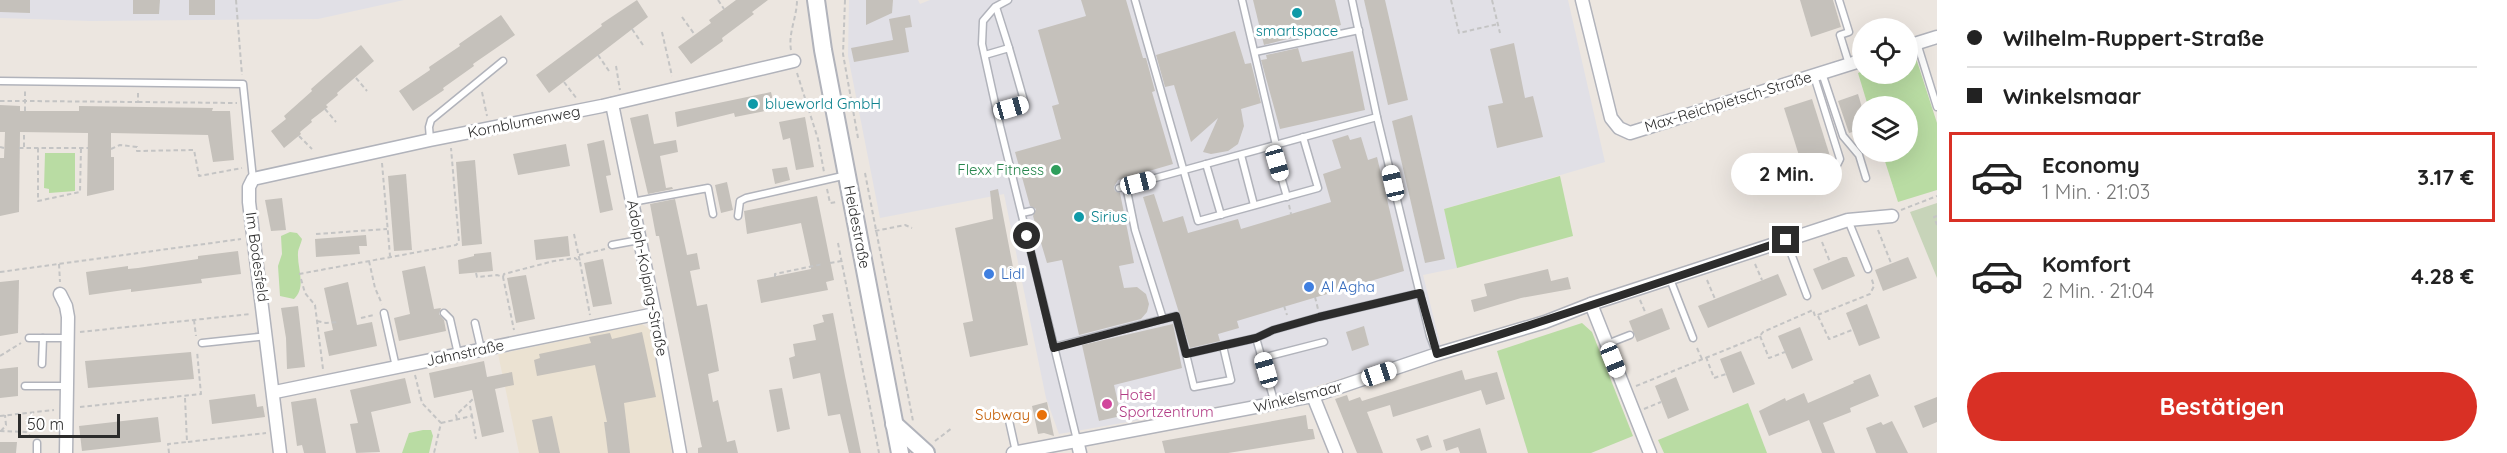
<!DOCTYPE html>
<html lang="de">
<head>
<meta charset="utf-8">
<style>
  :root { --surface:#fff; --page:#f2f2f2; --text:#222; --muted:#767676; --line:#e0e0e0; --accent:#d93025 }
  body { margin:0; font-family:Quicksand,sans-serif; background:var(--page); color:var(--text); height:100vh; display:flex; flex-direction:column; font-size:22px; white-space:nowrap }
  * { box-sizing:border-box; margin:0 }
  p { font-size:20px; color:var(--muted) }
  .icon { flex:none; width:33px; height:33px; fill:none; stroke:currentColor; stroke-width:2; stroke-linecap:round; stroke-linejoin:round }
  .map { position:relative; flex:1; overflow:hidden }
  .drawer { display:flex; flex-direction:column; background:var(--surface); width:570px }
  .drawer>* { flex:none }
  .banner { display:grid; align-content:center; height:132px; padding:0 30px; background:var(--surface) }
  .buttons { position:absolute; left:1852px; top:18px; display:grid; gap:12px }
  .buttons a { display:grid; place-items:center; width:66px; height:66px; border-radius:50%; background:var(--surface); box-shadow:0 6px 24px #0002; font-size:30px }
  .scale { position:absolute; left:18px; bottom:15px; width:102px; box-sizing:border-box; padding-left:6px; border:3px solid #2c2c2c; border-top:0; font-size:16px; line-height:21px; white-space:nowrap; color:#2c2c2c; -webkit-text-stroke:4px #fff; paint-order:stroke }
  .end { position:absolute; width:27px; height:27px; margin:-14px; border:8px solid #2c2c2c; background:#fff; box-shadow:0 0 0 3px #fff }
  .from { border-radius:50% }
  .bubble { position:absolute; height:42px; border-radius:21px; background:var(--surface); box-shadow:0 6px 24px #0002; font-size:20px; font-weight:800; line-height:42px; text-align:center }
  .car { position:absolute; width:18px; height:36px; margin:-18px -9px; border-radius:8px; box-shadow:0 0 4px 2px #0007; background:linear-gradient(#fff 24%,#345 0 40%,#fff 0 76%,#345 0 86%,#fff 0) }
  .banner b { display:flex; align-items:center; gap:21px; height:57px; font-size:22px }
  .banner b+b { border-top:2px solid var(--line) }
  .banner i { width:15px; height:15px; background:var(--text) }
  ul { padding:0; list-style:none }
  li { display:flex; align-items:center; gap:18px; height:90px; margin:0 12px 9px; padding:0 18px; border:3px solid transparent; border-radius:0px }
  li div { flex:1 }
  li b { display:block; font-size:22px }
  li em { font-style:normal; font-weight:800 }
  li.current { border-color:var(--accent) }
  li>.icon { width:54px; height:54px; stroke-width:1.5 }
  .action { display:flex; gap:12px; margin-top:auto; padding:12px 30px }
  .action a { flex:1; height:69px; border-radius:36px; background:var(--accent); color:#fff; font-size:24px; font-weight:800; line-height:69px; text-align:center }
  main { display:flex; flex:1; min-height:0 }
  .map>svg:first-child { display:block }
</style>
</head>
<body>
<main>
<div class="map">
<svg width="1937" height="453" viewBox="0 0 1937 453">
  <rect width="100%" height="100%" fill="#ece6e0"/>
  <g fill="#e1e0e6">
    <path d="M0,0h404l-86,19 -227,2 -91,-3z"/>
    <path d="M849,0h69l2,4 10,-4h638l37,162 -161,47 13,59 -34,7 18,72 -147,46 -235,41 -13,-36 -42,-204 -124,24 -32,-162z"/>
  </g>
  <path fill="#ebe2d2" d="M642,324l9,6 21,123h-153l-21,-99z"/>
  <g fill="#b9dca3">
    <path d="M1915,55l22,68v67l-39,12 -16,-50h26v-46h-40l-10,-33 5,-2v3h45v-17z"/>
    <path d="M45,153h30v38l-26,2v-4l-5,-1z"/>
    <path d="M1560,176l13,60 -116,32 -13,-59z"/>
    <path d="M290,232l7,1 5,6c-1,5 -4,10 -4,14 -1,16 9,33 -4,46l-14,-3 -2,-30 4,-12 -1,-18z"/>
    <path d="M1582,323l10,9 41,104 -42,17h-63l-31,-102z"/>
    <path d="M1748,403l19,50h-103l-6,-13z"/>
    <path d="M423,430h8l2,6 -4,17h-27l7,-20z"/>
  </g>
  <path fill="#c7d4b9" d="M1937,203v75l-27,-66z"/>
  <g fill="#c5c1bb">
    <path d="M0,0h30v13l-30,-1z"/>
    <path d="M133,0h27l-1,14h-26z"/>
    <rect x="189" y="0" width="26" height="15"/>
    <path d="M637,0l11,17 -99,76 -13,-18 66,-49 -1,-2z"/>
    <path d="M736,0h32l-16,12 2,2 -32,24 1,3 -32,23 -13,-17 33,-24 -2,-3z"/>
    <path d="M866,0h27l-1,13 -26,12z"/>
    <path d="M1081,0h45l17,58h3l9,33 -3,1 21,72 -55,16 -4,7 1,4 5,2 14,70 -15,3 5,22 13,-1 9,7 3,10 -2,8 -6,7 -62,16 -17,-75 -15,3 -14,-47 3,-7 -6,-3 -15,-54 46,-13 -9,-33 7,-2 -21,-74 48,-14z"/>
    <path d="M1253,0h82l6,25 -77,20z"/>
    <path d="M1364,0h21l23,100 -20,5z"/>
    <path d="M1800,0h33l8,27 -30,10z"/>
    <path d="M501,15l14,20 -42,29 1,2 -31,22 1,2 -31,21 -14,-20 31,-21 -1,-3 31,-21 -1,-2z"/>
    <path d="M910,15l2,12 -7,1 4,24 -55,10 -3,-14 42,-8 -4,-21z"/>
    <path d="M1235,31l10,33 6,-1 10,40 -20,6 3,17 -6,18 -10,7 -17,3 -8,-2 15,-34 -27,24 -17,-57 -9,2 -9,-32z"/>
    <path d="M1514,43l11,55 8,-2 10,41 -46,11 -9,-42 15,-3 -13,-54z"/>
    <path d="M361,45l13,16 -37,32 1,2 -12,10 2,2 -17,13 1,2 -12,10 1,2 -17,14 -13,-17 15,-12 -2,-3 28,-25 -1,-2z"/>
    <path d="M1298,48l4,14 51,-11 12,59 -85,19 -19,-69 6,-1 -1,-4z"/>
    <path d="M771,92l4,17 -40,8 -1,-4 -57,14 -2,-15z"/>
    <path d="M1858,94l5,17v18l-14,4 -11,-32z"/>
    <path d="M1812,99l18,57 -28,9 -18,-57z"/>
    <path d="M0,105l20,1v5h59v-5l134,2 -1,3h18l4,49 -21,2 -5,-27 -97,-2v24h3v33l-27,6 1,-63 -68,-1 -1,80 -19,4v-58h4l1,-26h-5z"/>
    <path d="M648,114l6,30 22,-4 2,12 -18,4 6,32 6,-1 1,2 -25,5 -18,-76z"/>
    <path d="M1412,115l33,144 -20,4 -33,-142z"/>
    <path d="M805,117l9,50 -18,3 -6,-32 -7,2 -4,-18z"/>
    <path d="M1348,135l2,5 11,-3 7,23 9,-3 27,114 -167,50 2,7 -21,6 2,7 -30,7 -47,-151 11,-3 9,28 20,-6 5,17 50,-14 3,10 90,-27 -8,-28 18,-6 -9,-28z"/>
    <path d="M604,140l7,35 -5,1 7,34 -13,3 -13,-69z"/>
    <path d="M566,144l4,22 -52,9 -5,-21z"/>
    <path d="M475,160l7,84 -20,2 -6,-84z"/>
    <path d="M787,167l3,13 -15,4 -3,-15z"/>
    <path d="M406,174l6,76 -18,1 -6,-75z"/>
    <path d="M727,182l6,28 -12,3 -6,-28z"/>
    <path d="M998,189l30,156 -58,12 -7,-34 10,-2 -18,-93 38,-9 -3,-28z"/>
    <path d="M817,196l17,84 -8,2 2,8 -67,13 -4,-23 54,-11 -10,-46 -54,11 -3,-23z"/>
    <path d="M282,198l4,32 -15,1 -6,-31z"/>
    <path d="M675,199l12,56 10,-2 3,16 -10,2 7,35 10,-2 3,16 9,51 -11,3 5,28 5,-2 9,42 8,-2 3,13h-40v-5l4,-1 -1,-4 -42,-207h-3l-6,-32z"/>
    <path d="M366,235l1,11h-8l1,8 -44,3 -1,-18z"/>
    <path d="M568,236l2,20 -34,4 -2,-20z"/>
    <path d="M238,251l3,23 -40,5 1,4 -71,9v-3l-42,6 -3,-23 42,-6v3l10,-1 60,-9v-3z"/>
    <path d="M491,252l2,19 -34,3 -1,-14 16,-4v-2z"/>
    <path d="M1843,257h4l8,19 -33,14 -9,-21z"/>
    <path d="M1908,257l9,21 -34,13 -8,-21z"/>
    <path d="M603,259l9,45 -19,3 -9,-44z"/>
    <path d="M425,266l9,43 7,-1 -2,6 5,6 2,11 -47,10 -5,-23 16,-4 -8,-43z"/>
    <path d="M1548,269l3,12 17,-4 3,12 -50,9 -47,14 -3,-12 16,-4 -3,-12z"/>
    <path d="M1778,274l9,21 -79,33 -10,-22z"/>
    <path d="M526,275l9,44 -19,4 -9,-45z"/>
    <path d="M19,280l-1,53 -18,3v-54z"/>
    <path d="M348,282l9,43 15,-3 5,24 -48,10 -5,-24 9,-2 -9,-42z"/>
    <path d="M1867,304l13,34 -21,8 -13,-33z"/>
    <path d="M298,306l7,61 -18,2 -1,-31 -5,-30z"/>
    <path d="M1662,308l8,21 -33,13 -8,-21z"/>
    <path d="M833,313l12,63 16,77h-12l-9,-39 -12,2 -8,-43 -27,6 -4,-21 6,-2 -2,-12 23,-4 -3,-15 11,-3 -2,-7z"/>
    <path d="M1173,324l9,44 -68,17 7,31 -22,5 -17,-76z"/>
    <path d="M1364,326l5,19 -17,6 -6,-19z"/>
    <path d="M1800,327l13,33 -21,9 -14,-33z"/>
    <path d="M642,332l14,65 -32,6 6,50h-22l-4,-31h3l-12,-57 -58,11 -3,-16 6,-2 -1,-4 52,-11 -2,-6 21,-4 2,6z"/>
    <path d="M1741,351l14,33 -22,9 -13,-34z"/>
    <path d="M191,352l3,27 -106,9 -3,-27z"/>
    <path d="M484,361l3,16 25,-5 2,13 -19,4 9,43 -22,5 -10,-47 -38,8 -5,-25z"/>
    <path d="M18,367v29l-18,2v-29z"/>
    <path d="M1462,370l3,10 32,-8 8,27 -19,6 -5,-15 -88,27 -3,-12 -23,7 16,41h-26l-22,-54 12,-4 2,6 11,-4 2,4z"/>
    <path d="M1870,374l9,22 -29,12 1,4 -28,11 12,30h-13l-13,-33 -40,16 -10,-25 26,-13 1,3 18,-8 4,10 46,-20 -1,-2z"/>
    <path d="M1676,377l13,33 -21,9 -13,-33z"/>
    <path d="M405,378l6,25 -40,9 9,40 -24,1 -6,-29 8,-1 -8,-33z"/>
    <path d="M782,388l8,41 -13,3 -8,-42z"/>
    <path d="M255,394l2,13 6,-1 2,11 -53,7 -3,-24z"/>
    <path d="M1937,397v25l-14,6 -9,-22z"/>
    <path d="M316,398l10,55h-22l-2,-8 -5,1 -6,-44z"/>
    <path d="M1047,402l7,34 -10,-3 -6,1 -6,-28z"/>
    <path d="M1306,415l2,14h5l2,10 -87,14h-63l-3,-12z"/>
    <path d="M552,416l8,37h-21l-7,-33z"/>
    <path d="M158,417l3,25 -79,9 -3,-25z"/>
    <path d="M1892,421l16,32h-32l-10,-25 15,-6 2,3z"/>
    <path d="M1480,428l7,25h-27l-2,-6 -12,4 -3,-11z"/>
    <path d="M1428,435l4,12 -11,4 -5,-12z"/>
    <path d="M0,442h17l-1,11h-16z"/>
  </g>
  <g fill="none" stroke-linecap="round" stroke-linejoin="round">
    <defs>
      <g id="service">
        <path d="M1008,0l-13,7 -12,14 -1,23 18,82 77,314"/>
        <path d="M1135,0l63,221 120,-33 -15,-51"/>
        <path d="M1242,0l34,145"/>
        <path d="M1352,0l25,117 53,219 7,18"/>
        <path d="M1839,0l10,32 -9,3 9,29"/>
        <path d="M996,7l13,41"/>
        <path d="M1917,43l20,64"/>
        <path d="M1255,52l104,-22"/>
        <path d="M985,55l24,-7 16,56 -28,8"/>
        <path d="M1822,73l21,63 16,19 7,23"/>
        <path d="M1814,76l26,83 -10,20 -13,5"/>
        <path d="M0,81l243,3 10,95"/>
        <path d="M430,139l-1,-12 2,-7 72,-59"/>
        <path d="M1272,146l15,51"/>
        <path d="M1241,155l13,50"/>
        <path d="M1206,164l15,51"/>
        <path d="M1119,188l258,-71"/>
        <path d="M632,202l76,-14 5,26"/>
        <path d="M1022,213l9,-2"/>
        <path d="M738,216l2,-15 6,-3 101,-23"/>
        <path d="M1848,220l20,49"/>
        <path d="M1786,240l21,56"/>
        <path d="M612,245l27,-5"/>
        <path d="M1670,279l23,59"/>
        <path d="M384,313l12,54"/>
        <path d="M444,313l6,6 8,35"/>
        <path d="M1163,319l13,-3 10,38"/>
        <path d="M475,323l6,26"/>
        <path d="M29,338h38"/>
        <path d="M1256,338l19,66"/>
        <path d="M202,343l65,-7"/>
        <path d="M1607,344l23,-9"/>
        <path d="M1223,346l8,34 -37,7 -8,-33 70,-16 17,-8 46,-13 101,-24"/>
        <path d="M1054,347l109,-28 -28,-89 -9,-44"/>
        <path d="M1262,358l62,-16"/>
        <path d="M42,364l1,-26"/>
        <path d="M25,386h42"/>
        <path d="M1008,416l8,36"/>
        <path d="M37,453v-10"/>
      </g>
      <g id="minor">
        <path d="M1582,0l29,118 8,10 11,5 233,-73"/>
        <path d="M1908,46l29,-9"/>
        <path d="M612,104l43,210 25,139"/>
        <path d="M60,294l6,12 2,11 -2,136"/>
        <path d="M1591,304l59,149"/>
        <path d="M275,392l380,-78"/>
        <path d="M1313,396l23,57"/>
        <path d="M1077,440l3,13"/>
        <path d="M280,453l-31,-251v-15l4,-8 177,-39 172,-34 192,-45"/>
        <path d="M1013,453l300,-57 124,-42 108,-32 46,-18 257,-84 44,-4"/>
      </g>
      <g id="secondary">
        <path d="M816,0l7,50 77,403"/>
        <path d="M894,424l32,29"/>
      </g>
    </defs>
    <use href="#service" stroke="#b1b3bb" stroke-width="9"/>
    <use href="#minor" stroke="#b1b3bb" stroke-width="15"/>
    <use href="#secondary" stroke="#b1b3bb" stroke-width="20"/>
    <g stroke="#c4c4c4" stroke-width="2" stroke-dasharray="4.5 3" stroke-linecap="butt">
      <path d="M236,0l6,75"/>
      <path d="M718,0l6,9"/>
      <path d="M845,0l-2,54 15,84"/>
      <path d="M1451,0l8,33 39,-9"/>
      <path d="M1492,0l8,33"/>
      <path d="M682,17l13,18"/>
      <path d="M632,29l11,16"/>
      <path d="M662,32l10,44"/>
      <path d="M791,50c-3,-17 6,-33 6,-50"/>
      <path d="M598,55l11,16"/>
      <path d="M616,66l4,24"/>
      <path d="M797,73l21,66 6,33"/>
      <path d="M356,78l11,13"/>
      <path d="M564,82l13,17"/>
      <path d="M482,92l5,24"/>
      <path d="M0,101h25v-11"/>
      <path d="M138,102l99,1"/>
      <path d="M325,109l11,13"/>
      <path d="M25,111v-10l113,1v-11"/>
      <path d="M299,136l13,13"/>
      <path d="M0,147l4,1"/>
      <path d="M24,147v-15"/>
      <path d="M19,148h69"/>
      <path d="M38,148v53l42,-9 1,-44"/>
      <path d="M111,149l9,-4 17,2v4l57,-1 5,26 43,-8"/>
      <path d="M382,163l8,93"/>
      <path d="M865,173l48,248"/>
      <path d="M827,189l3,14 7,-1"/>
      <path d="M1289,205l2,9"/>
      <path d="M1901,210l36,-14"/>
      <path d="M1937,216l-3,1 3,8"/>
      <path d="M1878,230l13,33"/>
      <path d="M875,231l30,-6 7,3"/>
      <path d="M316,234l71,-5"/>
      <path d="M574,234l6,28"/>
      <path d="M1822,242l8,20"/>
      <path d="M838,243l41,210"/>
      <path d="M579,255l26,-6"/>
      <path d="M369,261l6,27 7,16"/>
      <path d="M830,263l11,-2"/>
      <path d="M59,264l1,18"/>
      <path d="M1755,264l7,16"/>
      <path d="M0,272l241,-33"/>
      <path d="M476,273l1,4 20,-2 6,2 11,53"/>
      <path d="M299,274l157,-29 3,-3 -8,-94"/>
      <path d="M503,277l1,-3 50,-13 21,-3 5,4 10,53"/>
      <path d="M775,277v-3l48,-10"/>
      <path d="M301,279l4,14 10,12 8,64"/>
      <path d="M1707,280l8,19"/>
      <path d="M1315,297l3,12"/>
      <path d="M1640,300l6,14"/>
      <path d="M1284,306l3,9"/>
      <path d="M1818,316l11,23 23,-9"/>
      <path d="M361,318l13,-3"/>
      <path d="M194,320l2,16"/>
      <path d="M317,321l9,2 12,-1"/>
      <path d="M80,332l170,-18"/>
      <path d="M1760,336l9,22 16,-6"/>
      <path d="M1697,348l5,11"/>
      <path d="M0,356l21,-13"/>
      <path d="M1706,357l8,21 12,-4"/>
      <path d="M415,375l7,28 19,20 -7,30"/>
      <path d="M1636,386l124,-50 3,-4 50,-22 2,6 55,-22 4,-8 -3,-9"/>
      <path d="M185,398l2,44 79,-9"/>
      <path d="M470,406l2,10"/>
      <path d="M80,407l121,-13 -4,-43"/>
      <path d="M1644,409l17,-7"/>
      <path d="M0,416l54,-6"/>
      <path d="M457,419l-1,-4 17,-16"/>
      <path d="M441,423l31,-7 4,23"/>
      <path d="M0,431l26,1 5,5"/>
      <path d="M1,431l5,-6 -1,-10"/>
      <path d="M935,441l17,-13"/>
      <path d="M169,453l-1,-9 19,-2"/>
    </g>
    <use href="#service" stroke="#fff" stroke-width="6"/>
    <use href="#minor" stroke="#fff" stroke-width="12"/>
    <use href="#secondary" stroke="#fff" stroke-width="16"/>
  </g>
  <g fill="none" stroke-linecap="round" stroke-linejoin="round">
    <path stroke="#2c2c2c" stroke-width="8" d="M1027,236l27,112 122,-32 10,38 70,-16 17,-8 46,-13 101,-24 17,61c117,-35 233,-75 349,-114"/>
  </g>
  <g fill="#0f9aa8" stroke="#fff" stroke-width="2">
    <circle cx="1297" cy="13" r="6"/>
    <circle cx="753" cy="104" r="6"/>
    <circle cx="1079" cy="217" r="6"/>
  </g>
  <circle fill="#2e9e5b" stroke="#fff" stroke-width="2" cx="1056" cy="170" r="6"/>
  <g fill="#3f7fe0" stroke="#fff" stroke-width="2">
    <circle cx="989" cy="274" r="6"/>
    <circle cx="1309" cy="287" r="6"/>
  </g>
  <circle fill="#d1479c" stroke="#fff" stroke-width="2" cx="1107" cy="404" r="6"/>
  <circle fill="#e8710a" stroke="#fff" stroke-width="2" cx="1042" cy="415" r="6"/>
  <g text-anchor="middle" stroke-width="6" stroke-linejoin="round" paint-order="stroke">
    <g font-size="15" fill="#0d838f" stroke="#fff" text-anchor="start">
      <text x="1297" y="36" text-anchor="middle">smartspace</text>
      <text x="765" y="109">blueworld GmbH</text>
      <text x="1091" y="222">Sirius</text>
    </g>
    <g font-size="15" fill="#2c2c2c" stroke="#fff">
      <text transform="translate(1728 102) rotate(-17)" y="5">Max-Reichpietsch-Straße</text>
      <text transform="translate(524 122) rotate(-11)" y="5">Kornblumenweg</text>
      <text transform="translate(857 227) rotate(79)" y="5">Heidestraße</text>
      <text transform="translate(257 257) rotate(82)" y="5">Im Bodesfeld</text>
      <text transform="translate(647 278) rotate(79)" y="5">Adolph-Kolping-Straße</text>
      <text transform="translate(465 353) rotate(-12)" y="5">Jahnstraße</text>
      <text transform="translate(1298 397) rotate(-14)" y="5">Winkelsmaar</text>
    </g>
    <g font-size="15" fill="#27864d" stroke="#fff" text-anchor="end">
      <text x="1044" y="175">Flexx Fitness</text>
    </g>
    <g font-size="15" fill="#366cbe" stroke="#fff" text-anchor="start">
      <text x="1001" y="279">Lidl</text>
      <text x="1321" y="292">Al Agha</text>
    </g>
    <g font-size="15" fill="#b23c85" stroke="#fff" text-anchor="start">
      <text x="1119" y="400">Hotel<tspan x="1119" dy="17">Sportzentrum</tspan></text>
    </g>
    <g font-size="15" fill="#c56008" stroke="#fff" text-anchor="end">
      <text x="1030" y="420">Subway</text>
    </g>
  </g>
</svg>
<div class="buttons">
<a><svg class="icon" aria-label="locate" viewBox="0 0 24 24"><circle cx="12" cy="12" r="6"/><path d="M12 2v4M12 18v4M2 12h4M18 12h4"/></svg></a>
<a><svg class="icon" aria-label="layers" viewBox="0 0 24 24"><path d="M12 4l9 5-9 5-9-5zM3 14l9 5 9-5"/></svg></a>
</div>
<div class="scale">50 m</div>
<i class="end from" style="left:1027px;top:236px"></i>
<i class="end" style="left:1786px;top:240px"></i>
<div class="bubble" style="left:1731px;top:153px;width:111px">2 Min.</div>
<i class="car" style="left:1011px;top:108px;rotate:74deg"></i>
<i class="car" style="left:1277px;top:163px;rotate:164deg"></i>
<i class="car" style="left:1138px;top:183px;rotate:76deg"></i>
<i class="car" style="left:1393px;top:183px;rotate:347deg"></i>
<i class="car" style="left:1613px;top:360px;rotate:158deg"></i>
<i class="car" style="left:1266px;top:370px;rotate:344deg"></i>
<i class="car" style="left:1379px;top:374px;rotate:71deg"></i>
</div>
<section class="drawer">
<div class="banner">
<b><i class="from"></i>Wilhelm-Ruppert-Straße</b>
<b><i></i>Winkelsmaar</b>
</div>
<ul>
<li class="current"><svg class="icon" aria-label="car" viewBox="0 0 24 24"><path d="M5 17H2v-5l4-1 3-4h7l3 4 3 1v5h-3M9 17h6M6 11h13"/><circle cx="7" cy="17" r="2"/><circle cx="17" cy="17" r="2"/></svg><div><b>Economy</b><p>1 Min. · 21:03</p></div><em>3.17 €</em></li>
<li><svg class="icon" aria-label="car" viewBox="0 0 24 24"><path d="M5 17H2v-5l4-1 3-4h7l3 4 3 1v5h-3M9 17h6M6 11h13"/><circle cx="7" cy="17" r="2"/><circle cx="17" cy="17" r="2"/></svg><div><b>Komfort</b><p>2 Min. · 21:04</p></div><em>4.28 €</em></li>
</ul>
<div class="action"><a>Bestätigen</a></div>
</section>
</main>
</body>
</html>
